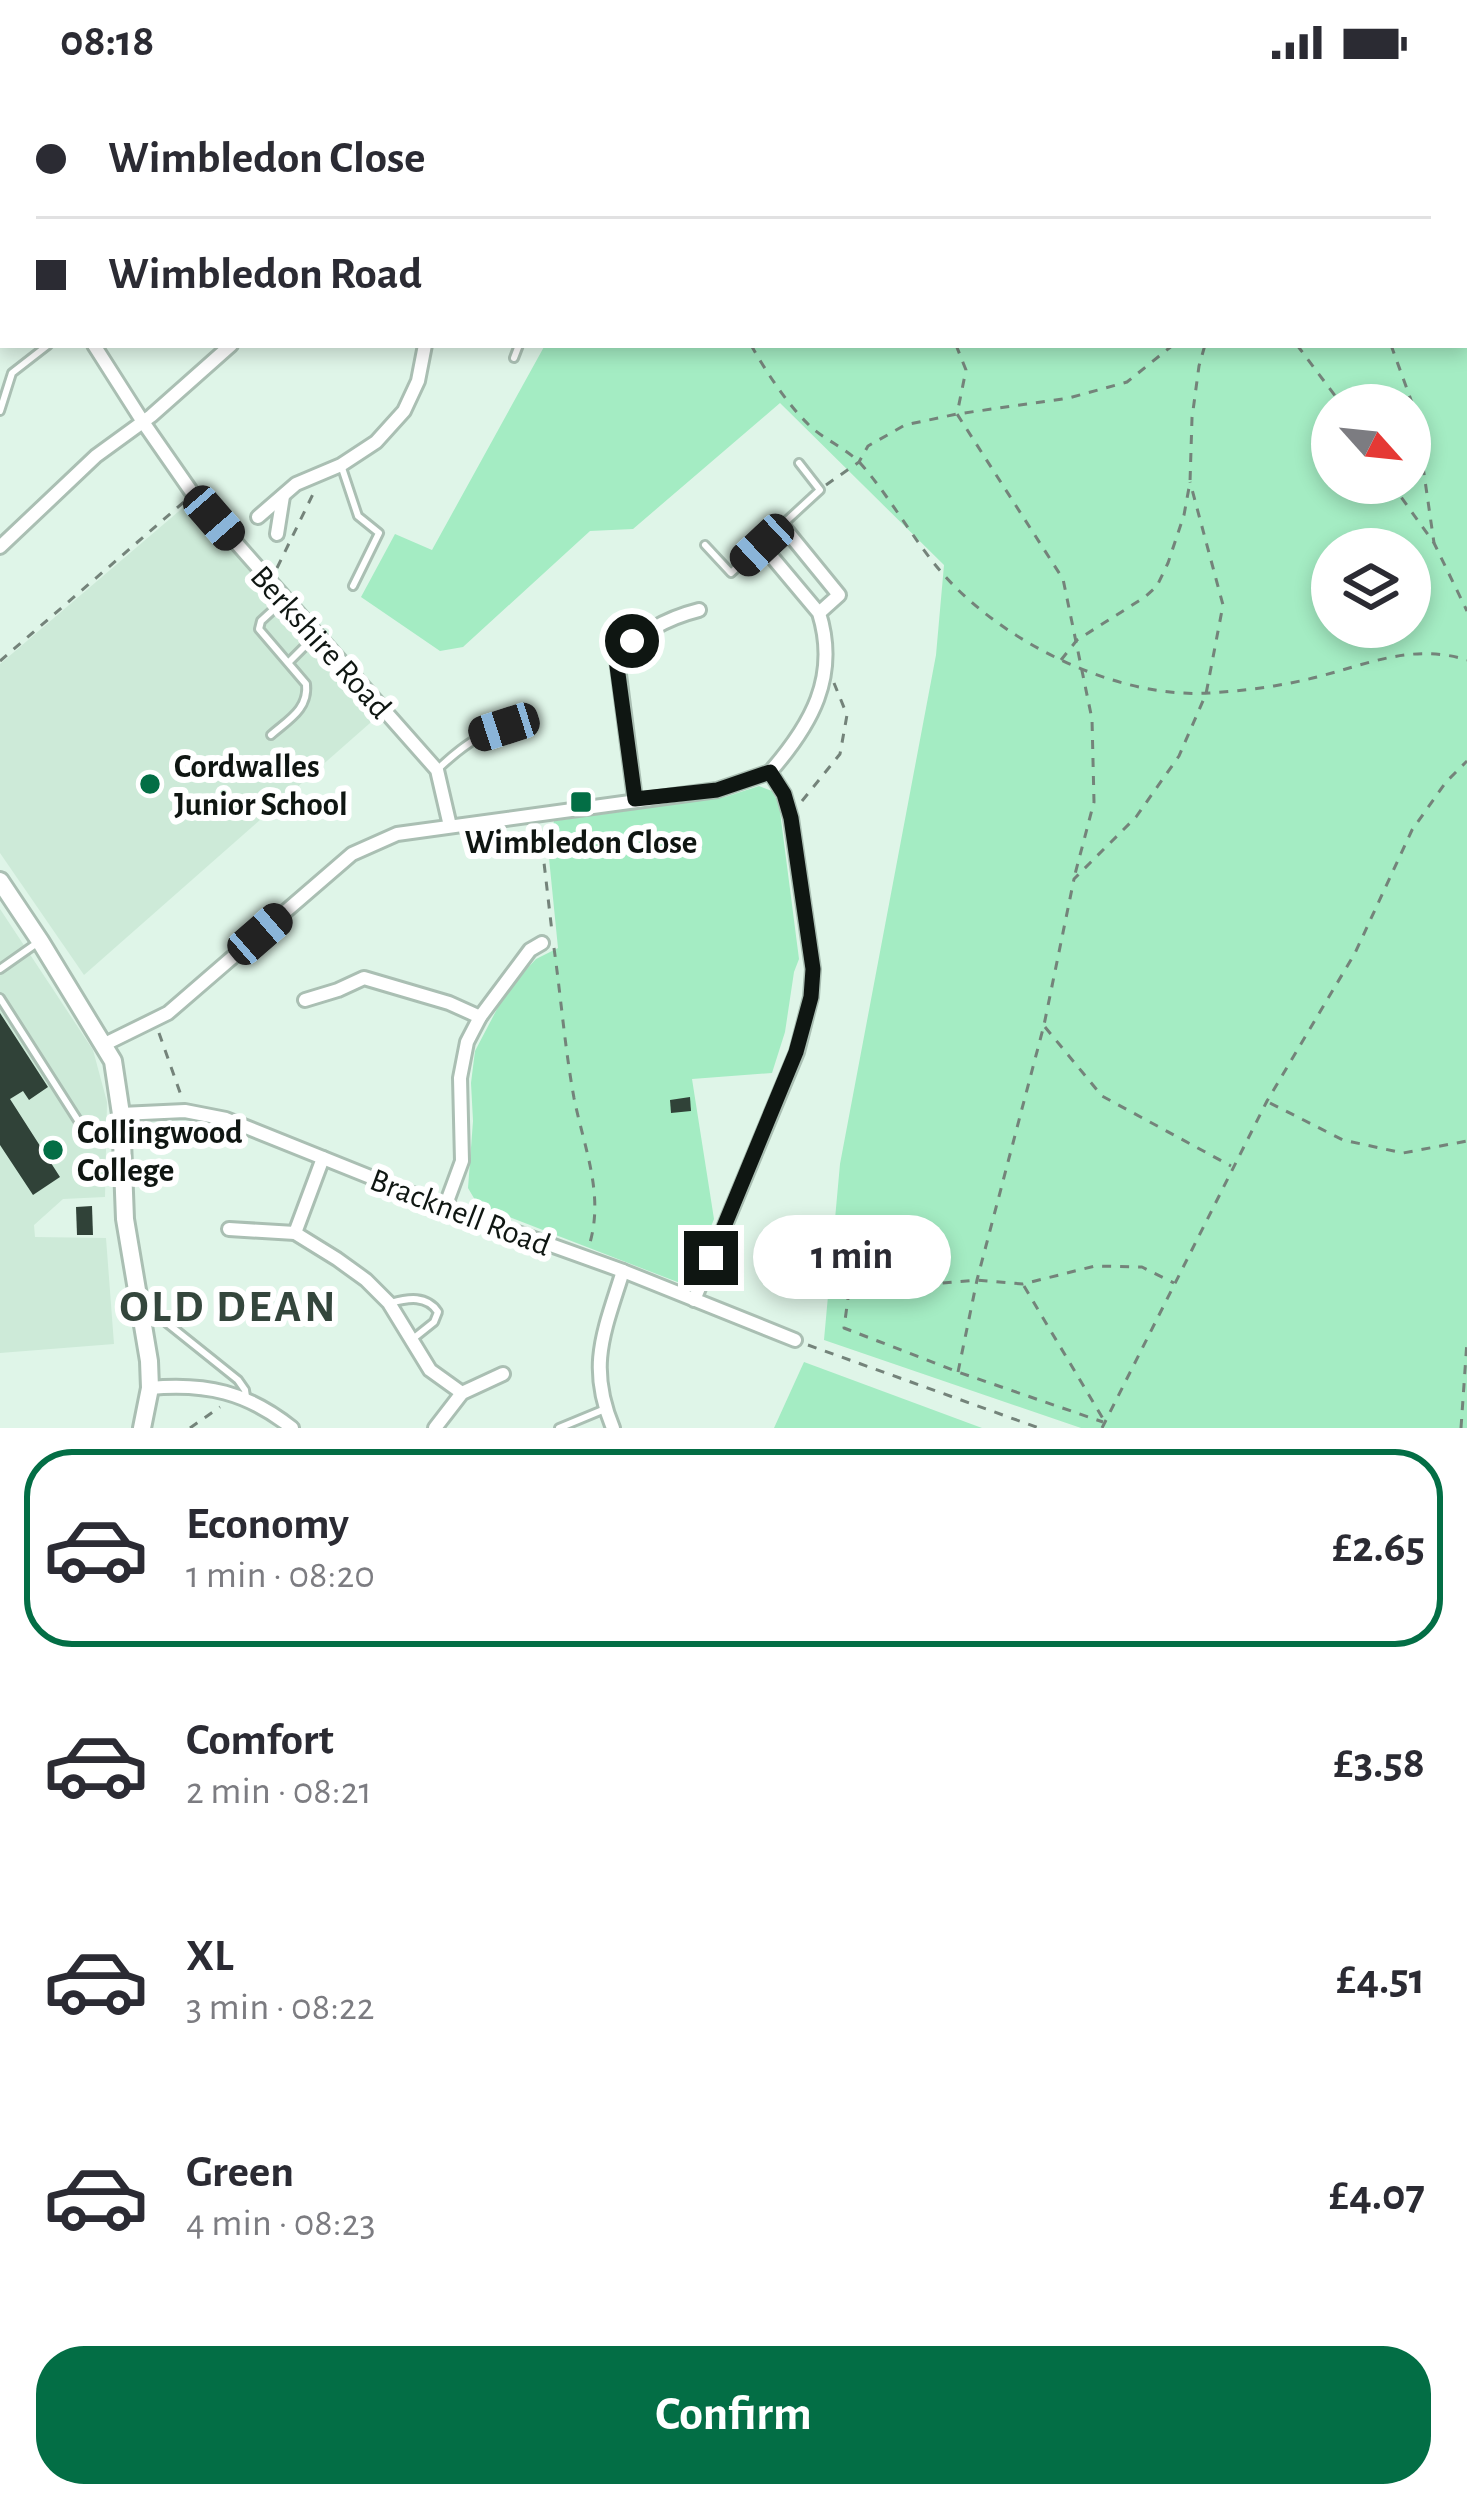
<!DOCTYPE html>
<html lang="en">
<head>
<meta charset="utf-8">
<style>
  :root { --surface:#fff; --page:#f7f7f7; --text:#2b2b33; --muted:#7c7c81; --line:#e1e1e2; --accent:#036e45 }
  body { margin:0; font-family:"Alegreya Sans",sans-serif; background:var(--page); color:var(--text); height:100vh; display:flex; flex-direction:column; font-size:45px; white-space:nowrap }
  * { box-sizing:border-box; margin:0 }
  p { font-size:39px; color:var(--muted) }
  .icon { flex:none; width:66px; height:66px; fill:none; stroke:currentColor; stroke-width:2; stroke-linecap:round; stroke-linejoin:round }
  .map { position:relative; height:1344px; overflow:hidden }
  .drawer { display:flex; flex-direction:column; background:var(--surface); flex:1 }
  .drawer>* { flex:none }
  .hud { position:absolute; left:0px; top:0px; width:1467px; height:264px; box-shadow:0 6px 18px #0003; display:grid; align-content:center; height:264px; padding:0 36px; background:var(--surface) }
  .needle { width:78px; rotate:117deg }
  .fabs { position:absolute; left:1311px; top:300px; display:grid; gap:24px }
  .fabs a { display:grid; place-items:center; width:120px; height:120px; border-radius:50%; background:var(--surface); box-shadow:0 6px 18px #0003; font-size:60px }
  .end { position:absolute; width:54px; height:54px; margin:-27px; border:15px solid #0f1612; background:#fff; box-shadow:0 0 0 6px #fff }
  .from { border-radius:50% }
  .bubble { position:absolute; height:84px; border-radius:42px; background:var(--surface); box-shadow:0 6px 18px #0003; font-size:39px; font-weight:700; line-height:84px; text-align:center }
  .car { position:absolute; width:36px; height:72px; margin:-36px -18px; border-radius:15px; box-shadow:0 0 9px 3px #0007; background:linear-gradient(#222 24%,#8ab4d8 0 40%,#222 0 76%,#8ab4d8 0 86%,#222 0) }
  .hud b { display:flex; align-items:center; gap:42px; height:114px; font-size:45px }
  .hud b+b { border-top:3px solid var(--line) }
  .hud i { width:30px; height:30px; background:var(--text) }
  ul { padding:21px 0 0; list-style:none }
  li { display:flex; align-items:center; gap:36px; height:198px; margin:0 24px 18px; padding:0 12px; border:6px solid transparent; border-radius:48px }
  li div { flex:1 }
  li b { display:block; font-size:45px }
  li em { font-style:normal; font-weight:700 }
  li.current { border-color:var(--accent) }
  li>.icon { width:108px; height:108px; stroke-width:1.5 }
  .cta { display:flex; gap:24px; margin-top:auto; padding:24px 36px }
  .cta a { flex:1; height:138px; border-radius:48px; background:var(--accent); color:#fff; font-size:48px; font-weight:700; line-height:138px; text-align:center }
  .status { display:flex; justify-content:space-between; align-items:center; height:84px; padding:0 60px; background:var(--surface); direction:ltr }
  .status svg { height:33px; fill:currentColor }
  .map>svg:first-child { display:block }
</style>
</head>
<body>
<div class="status"><b>08:18</b><svg viewBox="0 0 49 12"><path d="M0 12V9h3v3zM5 12V6h3v6zM10 12V3h3v9zM15 12V0h3v12zM26 1h20v11H26zM47 4h2v5h-2z"/></svg></div>
<div class="map">
<svg width="1467" height="1344" viewBox="0 0 1467 1344">
  <rect width="100%" height="100%" fill="#dff5e8"/>
  <g fill="#cdead8">
    <path d="M192,416l186,216 -294,259 -84,-122v-189z"/>
    <path d="M0,825l93,141 14,52 -2,95 -42,2 -29,26 1,12 71,1 8,106 -114,9z"/>
  </g>
  <g fill="#a4ecc3" fill-rule="evenodd">
    <path d="M660,0h807v1344h-386l-257,-88 16,-176 96,-509 8,-90 -164,-162 -147,126 -43,2 -127,116 -23,4 -79,-54 34,-63 37,16 113,-205h919v-258h-808zM1332,321h78v78h-78zM1332,465h78v78h-78z"/>
    <path d="M759,702l13,5 7,13 20,155 -5,13 -9,60 -13,41 -80,6 22,140 -23,58 -11,6 -202,-78 -10,-17 5,-67 -2,-38 4,-32 32,-61 29,-31 22,-11 -10,-100 6,-27 171,-24z"/>
    <path d="M804,1278l178,66h-208z"/>
  </g>
  <g fill="#304238">
    <path d="M0,929l48,74 -19,13 -6,-9 -13,8 50,78 -27,18 -33,-50z"/>
    <path d="M690,1013l1,14 -20,2 -1,-13z"/>
    <path d="M92,1122l1,29h-16l-1,-28z"/>
  </g>
  <g fill="none" stroke-linecap="round" stroke-linejoin="round">
    <defs>
      <g id="lane">
        <path d="M514,274l5,-13"/>
        <path d="M0,327l12,-38 36,-28"/>
        <path d="M341,381l17,51 21,17 -26,53"/>
        <path d="M782,441l38,-35 -21,-27"/>
        <path d="M705,461l26,28 28,-26"/>
        <path d="M289,578l27,-27"/>
        <path d="M271,651c17,-15 38,-26 35,-51l-47,-55 2,-8 24,-22"/>
        <path d="M439,684c34,-32 46,-35 90,-49"/>
        <path d="M0,885l37,-26"/>
        <path d="M0,914l86,135 34,2"/>
        <path d="M142,1219l96,77 7,10 1,7"/>
        <path d="M391,1219c17,-5 36,-8 47,9l-4,10 -20,16"/>
        <path d="M559,1344l46,-19"/>
      </g>
      <g id="street">
        <path d="M185,0l3,3"/>
        <path d="M90,3l3,-3"/>
        <path d="M0,178l3,1"/>
        <path d="M94,261l49,77 50,72 244,276 13,56"/>
        <path d="M258,433l38,-33 45,-19 35,-23 28,-31 14,-30 7,-36"/>
        <path d="M277,450l6,-38"/>
        <path d="M0,463l96,-91 55,-40 80,-71"/>
        <path d="M770,688c41,-47 69,-95 49,-159l-57,-68 20,-20 57,70 -20,18"/>
        <path d="M635,715l-18,-140c21,-25 50,-41 82,-49"/>
        <path d="M305,916l33,-10 26,-12 85,25 31,14"/>
        <path d="M105,960l63,-31 184,-159 45,-20 320,-44 53,-18 14,22 7,24 22,151 -2,28 -14,55 -103,248"/>
        <path d="M121,1030l64,-3 41,8 219,88 178,64 172,69"/>
        <path d="M445,1123l17,-46 -2,-83 7,-36 13,-25 50,-67 12,-7"/>
        <path d="M229,1145l66,4 42,26 29,21 23,23 41,67 32,23"/>
        <path d="M295,1149l28,-75"/>
        <path d="M150,1304c56,-5 97,4 142,40"/>
        <path d="M435,1344l27,-35 41,-19"/>
        <path d="M613,1344c-26,-62 -9,-96 10,-157"/>
      </g>
      <path id="secondary" d="M0,797l40,60 73,120 8,53 4,105 24,142 1,27 -8,40"/>
    </defs>
    <use href="#lane" stroke="#aabfb3" stroke-width="12"/>
    <use href="#street" stroke="#aabfb3" stroke-width="18"/>
    <use href="#secondary" stroke="#aabfb3" stroke-width="22"/>
    <g stroke="#74837a" stroke-width="3" stroke-dasharray="9 9" stroke-linecap="butt">
      <path d="M783,0l4,3"/>
      <path d="M1319,0v3"/>
      <path d="M432,3l2,-3"/>
      <path d="M689,3l3,-3"/>
      <path d="M942,3l3,-3"/>
      <path d="M1334,3l2,-3"/>
      <path d="M751,261c16,28 36,59 59,81 15,14 37,23 51,38 28,32 49,70 76,103 59,72 177,132 272,126 35,-2 73,-7 108,-16 51,-13 96,-34 150,-17"/>
      <path d="M956,261l10,25 -9,44 106,165 29,140 2,83 -20,76"/>
      <path d="M1297,261l45,60"/>
      <path d="M1391,261l24,66 19,132"/>
      <path d="M1391,399l43,60 33,68"/>
      <path d="M826,401l33,-23 9,-16 37,-21 52,-11 112,-16 58,-16 46,-37"/>
      <path d="M277,484l38,-78"/>
      <path d="M1061,576l16,-20 68,-43 12,-11 11,-23 16,-48 6,-33 2,-64 7,-52 6,-21"/>
      <path d="M0,577l185,-160"/>
      <path d="M802,717l38,-47 7,-39 -13,-32"/>
      <path d="M540,744l12,104"/>
      <path d="M554,864c7,50 11,101 20,150 10,50 31,97 15,148"/>
      <path d="M1045,943l57,69 129,70"/>
      <path d="M159,949l23,65"/>
      <path d="M1270,1019l73,37 60,13 64,-12"/>
      <path d="M818,1199l31,8 128,-11 46,4 72,-18 47,1 32,16"/>
      <path d="M1024,1202l81,136"/>
      <path d="M849,1207l-5,37 114,44 145,50"/>
      <path d="M808,1261l231,83"/>
      <path d="M958,1288l19,-92 67,-255 30,-146 62,-62 43,-61 27,-62 17,-89 -33,-123"/>
      <path d="M190,1344l30,-21"/>
      <path d="M1102,1344l165,-327 88,-148 57,-123 34,-48 21,-21"/>
      <path d="M1461,1344l6,-87"/>
    </g>
    <use href="#lane" stroke="#fff" stroke-width="6"/>
    <use href="#street" stroke="#fff" stroke-width="12"/>
    <use href="#secondary" stroke="#fff" stroke-width="16"/>
  </g>
  <g fill="none" stroke-linecap="round" stroke-linejoin="round">
    <path stroke="#0f1612" stroke-width="15" d="M632,557l-16,18 19,140 82,-9 53,-18 14,22 7,24 22,151 -2,28 -15,55 -85,206"/>
  </g>
  <g fill="#036e45" stroke="#fff" stroke-width="4.5">
    <circle cx="150" cy="700" r="12"/>
    <rect x="569" y="706" width="24" height="24" rx="6"/>
    <circle cx="53" cy="1066" r="12"/>
  </g>
  <g text-anchor="middle" stroke-width="12" stroke-linejoin="round" paint-order="stroke">
    <g font-size="33" fill="#0f1612" stroke="#fff">
      <text transform="translate(322 557) rotate(48)" y="12">Berkshire Road</text>
      <text transform="translate(461 1127) rotate(21)" y="12">Bracknell Road</text>
    </g>
    <g font-size="33" font-weight="bold" fill="#0f1612" stroke="#fff" text-anchor="start">
      <text x="174" y="693">Cordwalles<tspan x="174" dy="38">Junior School</tspan></text>
      <text x="581" y="769" text-anchor="middle">Wimbledon Close</text>
      <text x="77" y="1059">Collingwood<tspan x="77" dy="38">College</tspan></text>
    </g>
    <g font-size="45" font-weight="bold" letter-spacing="3" fill="#34463c" stroke="#fff">
      <text x="229" y="1237">OLD DEAN</text>
    </g>
  </g>
</svg>
<div class="fabs">
<a><svg class="needle" viewBox="-14 -14 28 28"><path d="M0-13l5 13h-10z" fill="#e53935"/><path d="M0 13l5-13h-10z" fill="#7c7c81"/></svg></a>
<a><svg class="icon" aria-label="layers" viewBox="0 0 24 24"><path d="M12 4l9 5-9 5-9-5zM3 14l9 5 9-5"/></svg></a>
</div>
<i class="end from" style="left:632px;top:557px"></i>
<i class="end" style="left:711px;top:1174px"></i>
<div class="bubble" style="left:753px;top:1131px;width:198px">1 min</div>
<i class="car" style="left:214px;top:434px;rotate:139deg"></i>
<i class="car" style="left:762px;top:461px;rotate:227deg"></i>
<i class="car" style="left:504px;top:643px;rotate:252deg"></i>
<i class="car" style="left:260px;top:850px;rotate:49deg"></i>
<div class="hud">
<b><i class="from"></i>Wimbledon Close</b>
<b><i></i>Wimbledon Road</b>
</div>
</div>
<section class="drawer">
<ul>
<li class="current"><svg class="icon" aria-label="car" viewBox="0 0 24 24"><path d="M5 17H2v-5l4-1 3-4h7l3 4 3 1v5h-3M9 17h6M6 11h13"/><circle cx="7" cy="17" r="2"/><circle cx="17" cy="17" r="2"/></svg><div><b>Economy</b><p>1 min · 08:20</p></div><em>£2.65</em></li>
<li><svg class="icon" aria-label="car" viewBox="0 0 24 24"><path d="M5 17H2v-5l4-1 3-4h7l3 4 3 1v5h-3M9 17h6M6 11h13"/><circle cx="7" cy="17" r="2"/><circle cx="17" cy="17" r="2"/></svg><div><b>Comfort</b><p>2 min · 08:21</p></div><em>£3.58</em></li>
<li><svg class="icon" aria-label="car" viewBox="0 0 24 24"><path d="M5 17H2v-5l4-1 3-4h7l3 4 3 1v5h-3M9 17h6M6 11h13"/><circle cx="7" cy="17" r="2"/><circle cx="17" cy="17" r="2"/></svg><div><b>XL</b><p>3 min · 08:22</p></div><em>£4.51</em></li>
<li><svg class="icon" aria-label="car" viewBox="0 0 24 24"><path d="M5 17H2v-5l4-1 3-4h7l3 4 3 1v5h-3M9 17h6M6 11h13"/><circle cx="7" cy="17" r="2"/><circle cx="17" cy="17" r="2"/></svg><div><b>Green</b><p>4 min · 08:23</p></div><em>£4.07</em></li>
</ul>
<div class="cta"><a>Confirm</a></div>
</section>
</body>
</html>
